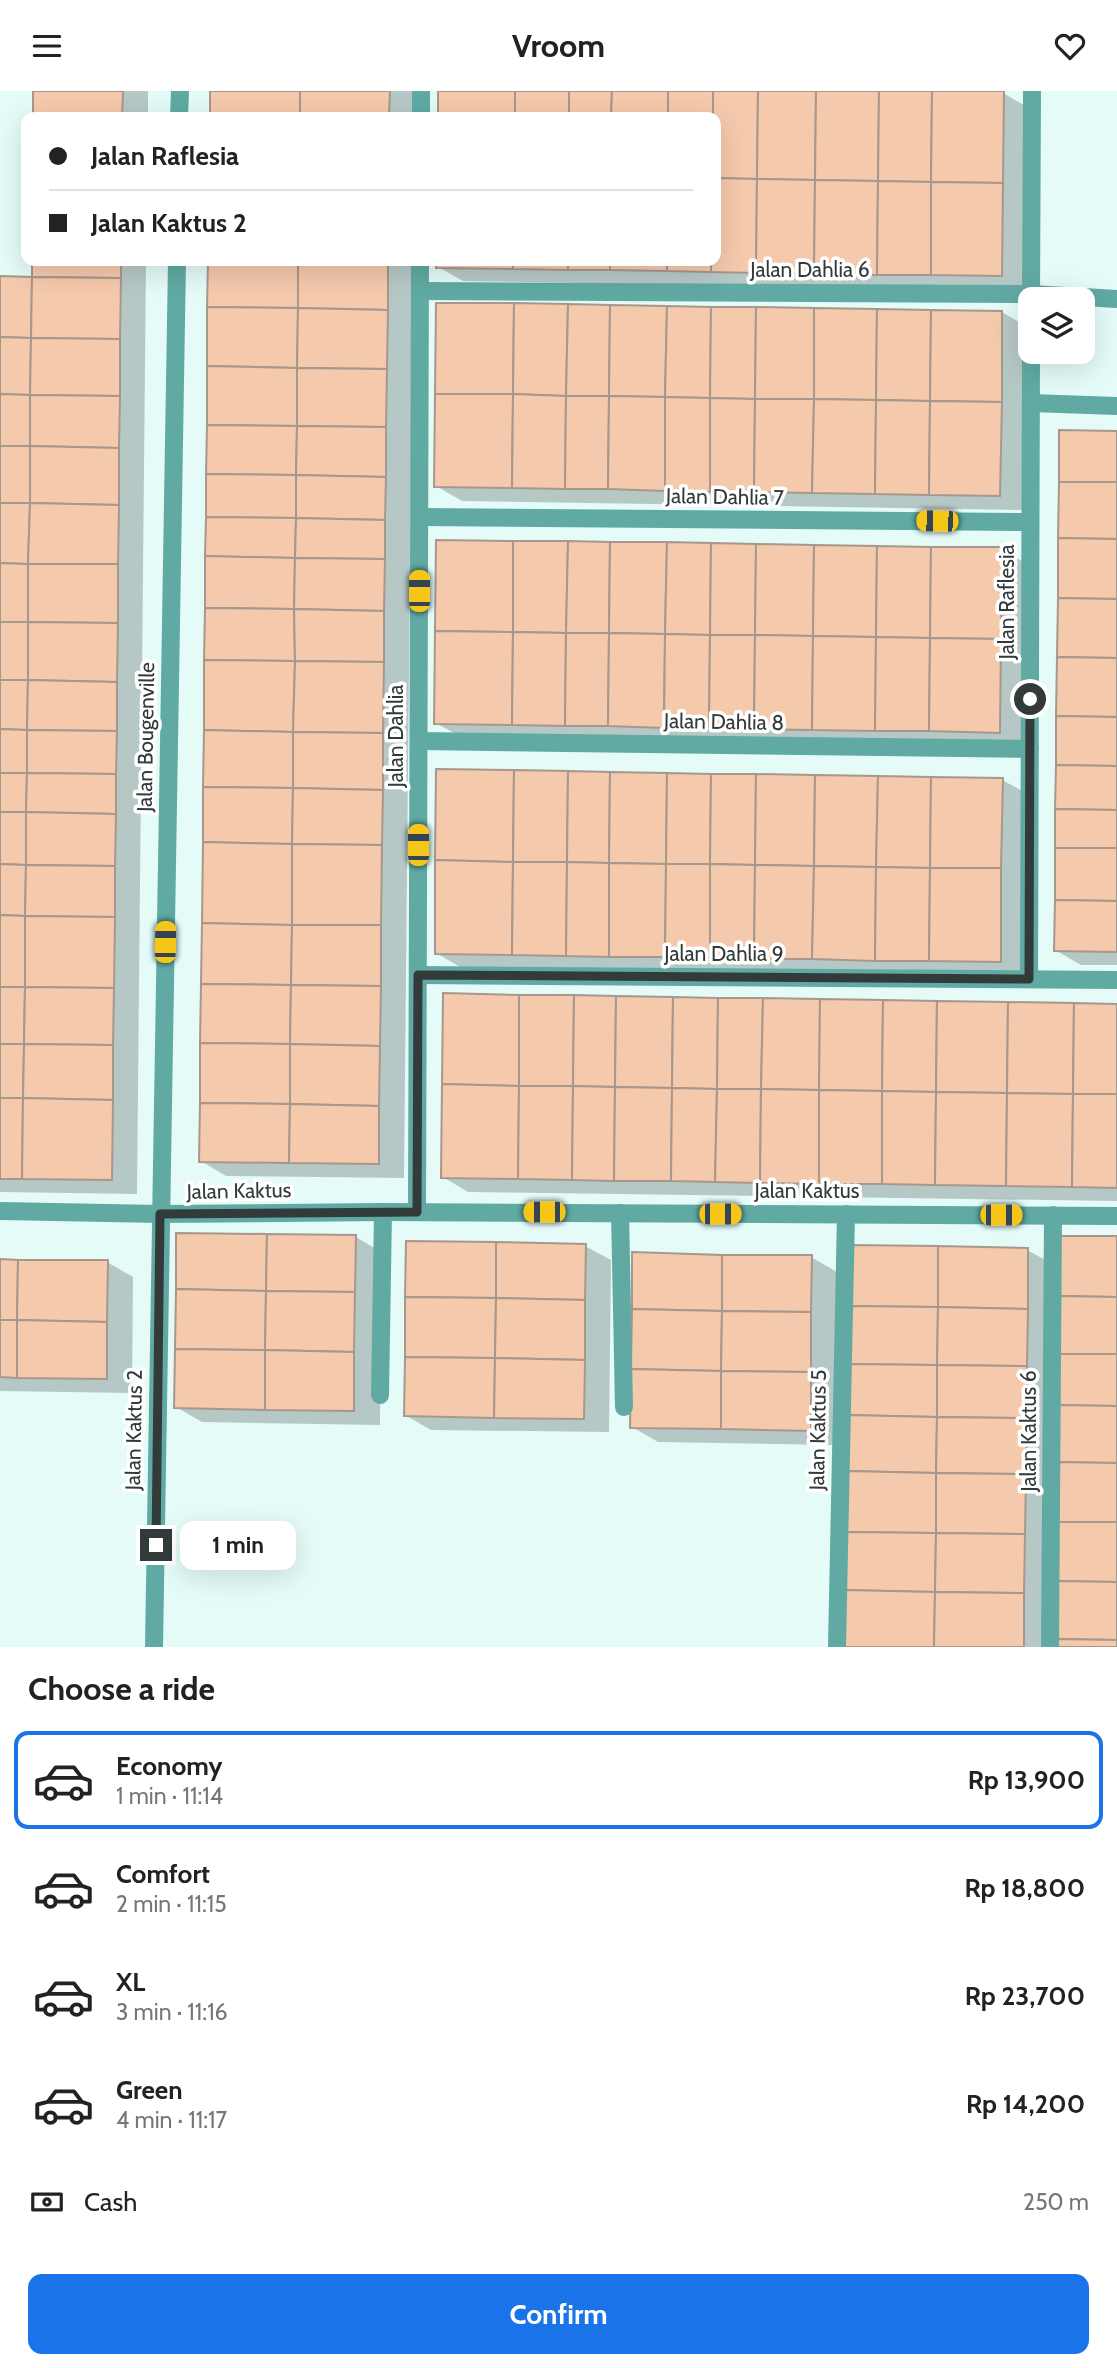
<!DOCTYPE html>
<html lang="en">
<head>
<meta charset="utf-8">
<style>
  :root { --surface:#fff; --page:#f6f6f6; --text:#222; --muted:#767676; --line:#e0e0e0; --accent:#1a73e8 }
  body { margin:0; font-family:Cabin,sans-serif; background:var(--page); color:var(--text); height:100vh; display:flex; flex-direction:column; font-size:26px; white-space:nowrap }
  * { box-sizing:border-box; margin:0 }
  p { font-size:23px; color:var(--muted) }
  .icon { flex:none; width:38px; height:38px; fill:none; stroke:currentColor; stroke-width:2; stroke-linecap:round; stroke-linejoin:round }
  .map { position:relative; height:1556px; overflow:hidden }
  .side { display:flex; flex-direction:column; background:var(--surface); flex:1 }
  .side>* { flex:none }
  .guide { position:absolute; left:21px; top:21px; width:700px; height:154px; border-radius:14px; box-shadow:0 7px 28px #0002; display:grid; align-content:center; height:154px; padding:0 28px; background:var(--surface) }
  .tools { position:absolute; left:1018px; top:196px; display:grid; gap:14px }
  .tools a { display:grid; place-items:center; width:77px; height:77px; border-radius:14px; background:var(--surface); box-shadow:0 7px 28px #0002; font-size:35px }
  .end { position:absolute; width:32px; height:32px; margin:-16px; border:9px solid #323b3a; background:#fff; box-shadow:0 0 0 4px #fff }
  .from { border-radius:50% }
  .bubble { position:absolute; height:49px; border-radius:14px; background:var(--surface); box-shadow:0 7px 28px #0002; font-size:23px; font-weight:700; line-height:49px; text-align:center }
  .car { position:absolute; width:21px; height:42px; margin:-21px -10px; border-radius:9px; box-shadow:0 0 5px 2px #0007; background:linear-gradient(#f5c518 24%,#345 0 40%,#f5c518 0 76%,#345 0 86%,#f5c518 0) }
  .guide b { display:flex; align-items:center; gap:24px; height:66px; font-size:26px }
  .guide b+b { border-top:2px solid var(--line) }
  .guide i { width:18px; height:18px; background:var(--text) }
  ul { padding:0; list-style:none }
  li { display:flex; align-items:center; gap:21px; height:98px; margin:0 14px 10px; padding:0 14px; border:4px solid transparent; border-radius:14px }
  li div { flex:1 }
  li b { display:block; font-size:26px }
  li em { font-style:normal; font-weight:700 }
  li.on { border-color:var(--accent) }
  li>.icon { width:63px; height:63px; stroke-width:1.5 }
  h2 { padding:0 28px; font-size:32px; line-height:84px }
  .pay { display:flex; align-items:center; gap:18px; height:77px; padding:0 28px; font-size:26px }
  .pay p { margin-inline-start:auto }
  .cta { display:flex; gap:14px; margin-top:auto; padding:14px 28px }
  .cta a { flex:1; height:80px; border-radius:14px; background:var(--accent); color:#fff; font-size:28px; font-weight:700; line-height:80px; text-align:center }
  header { display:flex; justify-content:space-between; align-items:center; height:91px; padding:0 28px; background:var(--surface); font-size:32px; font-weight:700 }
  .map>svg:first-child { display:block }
</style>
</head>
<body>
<header><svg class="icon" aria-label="menu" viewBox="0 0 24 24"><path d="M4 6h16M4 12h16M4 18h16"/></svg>Vroom<svg class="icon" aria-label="heart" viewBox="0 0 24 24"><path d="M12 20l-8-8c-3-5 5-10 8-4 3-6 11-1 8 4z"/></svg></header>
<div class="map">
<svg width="1117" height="1556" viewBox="0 0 1117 1556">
  <rect width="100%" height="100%" fill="#e4fbf8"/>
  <g fill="#0003">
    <rect x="35" y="0" width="113" height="26"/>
    <path d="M212,0h203l-1,26h-202z"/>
    <path d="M440,0l563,2 26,15 -2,182 -564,-9 -25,-14v-6h278v-144h-276z"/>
    <path d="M33,170h113l-9,933 -137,-2v-914h33z"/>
    <path d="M210,170h203l-9,917 -178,-2 -25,-15z"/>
    <path d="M1002,221l25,15 -2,183 -563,-9 -26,-15z"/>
    <path d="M1117,342v532h-36l-26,-15z"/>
    <path d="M1002,458l25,15 -2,182 -564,-9 -25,-14z"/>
    <path d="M1002,689l26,14 -2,182 -564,-8 -26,-15z"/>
    <path d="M1117,914v196l-649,-9 -25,-15z"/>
    <path d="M356,1146l25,15 -1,173 -178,-3 -26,-15z"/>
    <path d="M585,1155l26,14 -2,172 -178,-2 -26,-15z"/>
    <path d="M1027,1159l26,14 -4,383h-203z"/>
    <path d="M811,1166l26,15 -1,173 -178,-3 -26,-15z"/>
    <path d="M0,1170l107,1 26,15 -1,116 -132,-2z"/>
  </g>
  <g fill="#f5c9ac" stroke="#a7978d" stroke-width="2">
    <path d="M33,0h90l-1,26h-89z"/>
    <rect x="210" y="0" width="90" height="26"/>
    <path d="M300,0h90l-1,26h-89z"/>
    <rect x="438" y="0" width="77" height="26"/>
    <rect x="515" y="0" width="54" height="26"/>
    <path d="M569,0h43l-1,26h-42z"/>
    <path d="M612,0h56v26h-57z"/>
    <rect x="668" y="0" width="45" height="26"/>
    <path d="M713,0h45l-1,88 -41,-1v-61h-3z"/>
    <path d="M758,0h58l-1,89 -58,-1z"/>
    <path d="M816,0h63l-1,90 -63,-1z"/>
    <path d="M879,0h53l-1,91 -53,-1z"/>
    <path d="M932,0h72l-1,92 -72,-1z"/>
    <path d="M716,87l41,1 -1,94 -45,-1v-11h5z"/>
    <path d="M757,88l58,1 -1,93h-58z"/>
    <path d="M815,89l63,1 -1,94 -63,-2z"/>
    <path d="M878,90l53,1v93h-54z"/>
    <path d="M931,91l72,1 -1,93 -71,-1z"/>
    <path d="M32,170h89v17l-89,-1z"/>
    <path d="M208,170h90v47l-91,-1z"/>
    <path d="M298,170h90v49l-90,-2z"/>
    <path d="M436,170h77v8l-77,-1z"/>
    <path d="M513,170h55v9l-55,-1z"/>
    <rect x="568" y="170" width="42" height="9"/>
    <path d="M610,170h57v10l-57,-1z"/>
    <path d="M667,170h44v11l-44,-1z"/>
    <path d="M0,185l32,1 -1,61 -31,-1z"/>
    <path d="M32,186l89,1 -1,61 -89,-1z"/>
    <path d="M436,212h78l-1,91h-78z"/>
    <path d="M514,212l54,1 -2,92 -53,-2z"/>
    <path d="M568,213l42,1 -1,91h-43z"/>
    <path d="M610,214l57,1 -2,91 -56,-1z"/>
    <path d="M667,215l44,1 -1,91 -45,-1z"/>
    <path d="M207,216l91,1 -1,60 -90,-2z"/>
    <path d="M711,216h45l-1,92 -45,-1z"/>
    <path d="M756,216l58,1v91h-59z"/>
    <path d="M298,217l90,2 -1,59 -90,-1z"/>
    <path d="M814,217l63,1 -1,91 -62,-1z"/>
    <path d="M877,218l54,1 -1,91 -54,-1z"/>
    <path d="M931,219l71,1v91l-72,-1z"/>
    <path d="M0,246l31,1 -1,57 -30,-1z"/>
    <path d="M31,247l89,1v57l-90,-1z"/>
    <path d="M207,275l90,2v58l-90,-1z"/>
    <path d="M297,277l90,1 -1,58 -89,-1z"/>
    <path d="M0,303l30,1v51h-30z"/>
    <path d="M435,303h78l-1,94 -78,-1z"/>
    <path d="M513,303l53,2 -1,93 -53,-1z"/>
    <path d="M30,304l90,1 -1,52 -89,-2z"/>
    <path d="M566,305h43l-1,93h-43z"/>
    <path d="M609,305l56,1v94l-57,-2z"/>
    <path d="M665,306l45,1v94l-45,-1z"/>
    <path d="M710,307l45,1 -1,93h-44z"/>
    <path d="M755,308h59l-2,94 -58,-1z"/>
    <path d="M814,308l62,1 -1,94 -63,-1z"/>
    <path d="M876,309l54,1 -1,94 -54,-1z"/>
    <path d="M930,310l72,1 -2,94 -71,-1z"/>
    <path d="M207,334l90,1 -1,49 -90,-1z"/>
    <path d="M297,335l89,1v50l-90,-2z"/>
    <path d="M1059,339l58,1v51h-58z"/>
    <rect x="0" y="355" width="30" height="57"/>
    <path d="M30,355l89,2v57l-89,-2z"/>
    <path d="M206,383l90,1v43l-90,-1z"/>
    <path d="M296,384l90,2 -1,43 -89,-2z"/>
    <path d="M1059,391h58v57l-59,-1z"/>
    <path d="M0,412h30l-2,61 -28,-1z"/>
    <path d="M30,412l89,2 -1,59h-90z"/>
    <path d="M206,426l90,1 -1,40 -90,-2z"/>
    <path d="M296,427l89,2v39l-90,-1z"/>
    <path d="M1058,447l59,1v60l-59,-1z"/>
    <path d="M436,449l77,1v91l-78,-1z"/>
    <path d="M513,450h55l-2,92 -53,-1z"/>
    <path d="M568,450l42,1 -1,91h-43z"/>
    <path d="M610,451h57l-2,92 -56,-1z"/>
    <path d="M667,451l44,1 -1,92 -45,-1z"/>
    <path d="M711,452l45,1 -1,91h-45z"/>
    <path d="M756,453l58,1 -1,91 -58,-1z"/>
    <path d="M814,454l63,1 -1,91 -63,-1z"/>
    <path d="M877,455l54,1 -1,91 -54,-1z"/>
    <path d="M931,456h71l-1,92 -71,-1z"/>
    <path d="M205,465l90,2 -1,51 -89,-1z"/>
    <path d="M295,467l90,1 -1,52 -90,-2z"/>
    <path d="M0,472l28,1v58h-28z"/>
    <path d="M28,473h90v59l-90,-1z"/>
    <path d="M1058,507l59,1v59l-60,-1z"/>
    <path d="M205,517l89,1 1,52 -91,-1z"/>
    <path d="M294,518l90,2v51l-89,-1z"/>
    <rect x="0" y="531" width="28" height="58"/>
    <path d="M28,531l90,1 -1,59 -89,-2z"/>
    <path d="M435,540l78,1 -1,93 -78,-1z"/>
    <path d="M513,541l53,1 -1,93 -53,-1z"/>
    <path d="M566,542h43l-1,93h-43z"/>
    <path d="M609,542l56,1 -1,94 -56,-2z"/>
    <path d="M665,543l45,1 -1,93h-45z"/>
    <path d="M710,544h45l-1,94 -45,-1z"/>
    <path d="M755,544l58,1 -1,94 -58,-1z"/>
    <path d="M813,545l63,1 -1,94 -63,-1z"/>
    <path d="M876,546l54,1 -1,93h-54z"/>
    <path d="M930,547l71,1 -1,94 -71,-2z"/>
    <path d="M1057,566l60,1v59l-61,-1z"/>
    <path d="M204,569l91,1 -2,71 -89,-2z"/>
    <path d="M295,570l89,1 -1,71 -90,-1z"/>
    <path d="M0,589h28l-1,50 -27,-1z"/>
    <path d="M28,589l89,2v49l-90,-1z"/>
    <path d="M1056,625l61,1v49l-61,-1z"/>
    <path d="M0,638l27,1v43h-27z"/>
    <path d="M27,639l90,1 -1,43 -89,-1z"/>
    <path d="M204,639l89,2v56l-90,-1z"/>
    <path d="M293,641l90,1v57l-90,-2z"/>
    <path d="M1056,674l61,1v44l-62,-1z"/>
    <path d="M436,678l78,1 -1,92 -78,-2z"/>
    <path d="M514,679l54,1 -1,91h-54z"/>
    <path d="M568,680l42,1 -1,91 -42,-1z"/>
    <path d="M610,681l57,1 -1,91 -57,-1z"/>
    <path d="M0,682h27l-1,39h-26z"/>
    <path d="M27,682l89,1v40l-90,-2z"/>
    <path d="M667,682l44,1 -1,90h-44z"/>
    <path d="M711,683h45l-1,91 -45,-1z"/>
    <path d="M756,683l59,1 -1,91 -59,-1z"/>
    <path d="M815,684l63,1 -2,91 -62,-1z"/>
    <path d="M878,685l53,1 -1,91 -54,-1z"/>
    <path d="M931,686l72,1 -2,90h-71z"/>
    <path d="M203,696l90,1 -1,56 -89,-2z"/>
    <path d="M293,697l90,2 -1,55 -90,-1z"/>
    <path d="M1055,718l62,1v38h-62z"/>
    <path d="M0,721h26v53l-26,-1z"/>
    <path d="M26,721l90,2 -1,52 -89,-1z"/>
    <path d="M203,751l89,2v81l-90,-2z"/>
    <path d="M292,753l90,1 -1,80h-89z"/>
    <path d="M1055,757h62v53l-62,-1z"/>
    <path d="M435,769l78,2 -1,93 -77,-1z"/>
    <path d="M513,771h54l-1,94 -54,-1z"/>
    <path d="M567,771l42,1v94l-43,-1z"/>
    <path d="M609,772l57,1 -1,93h-56z"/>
    <path d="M0,773l26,1 -1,51 -25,-1z"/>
    <path d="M666,773h44v94l-45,-1z"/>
    <path d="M710,773l45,1 -1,94 -44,-1z"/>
    <path d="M26,774l89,1v51l-90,-1z"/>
    <path d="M755,774l59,1 -2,93h-58z"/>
    <path d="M814,775l62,1 -1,94 -63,-2z"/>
    <path d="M876,776l54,1 -1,93h-54z"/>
    <path d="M930,777h71v94l-72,-1z"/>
    <path d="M1055,809l62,1v51l-63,-1z"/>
    <path d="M0,824l25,1v71h-25z"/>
    <path d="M25,825l90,1 -1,71 -89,-1z"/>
    <path d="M202,832l90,2 -1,60 -90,-1z"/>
    <path d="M292,834h89v61l-90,-1z"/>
    <path d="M201,893l90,1 -1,59 -90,-1z"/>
    <path d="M291,894l90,1 -1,60 -90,-2z"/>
    <path d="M0,896h25l-1,57h-24z"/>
    <path d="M25,896l89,1 -1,57 -89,-1z"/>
    <path d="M443,902l76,2v91l-77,-2z"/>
    <path d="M519,904h55l-1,91h-54z"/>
    <path d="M574,904l42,1 -1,91 -42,-1z"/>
    <path d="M616,905l57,1 -1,91 -57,-1z"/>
    <path d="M673,906l45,1 -1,91 -45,-1z"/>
    <path d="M718,907h45l-2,91h-44z"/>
    <path d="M763,907l57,1 -1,91 -58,-1z"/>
    <path d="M820,908l63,1 -1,91 -63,-1z"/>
    <path d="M883,909l54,1 -1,91 -54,-1z"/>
    <path d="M937,910l71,1 -1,91 -71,-1z"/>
    <path d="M1008,911l66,1 -1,91 -66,-1z"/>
    <path d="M1074,912l43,1v90h-44z"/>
    <path d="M200,952l90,1v60l-90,-1z"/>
    <path d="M0,953h24l-1,54h-23z"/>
    <path d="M24,953l89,1v55l-90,-2z"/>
    <path d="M290,953l90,2 -1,60 -89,-2z"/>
    <path d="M442,993l77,2 -1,93 -77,-1z"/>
    <path d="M519,995h54l-1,94 -54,-1z"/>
    <path d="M573,995l42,1 -1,94 -42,-1z"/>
    <path d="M615,996l57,1 -1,93h-57z"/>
    <path d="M672,997l45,1 -2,93 -44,-1z"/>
    <path d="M717,998h44l-1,94 -45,-1z"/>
    <path d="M761,998l58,1v94l-59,-1z"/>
    <path d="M819,999l63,1v93h-63z"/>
    <path d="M882,1000l54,1 -1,93 -53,-1z"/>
    <path d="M936,1001l71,1 -1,93 -71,-1z"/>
    <path d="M1007,1002l66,1 -1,93 -66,-1z"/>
    <path d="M1073,1003h44v94l-45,-1z"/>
    <path d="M0,1007h23l-1,81h-22z"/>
    <path d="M23,1007l90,2 -1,80 -90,-1z"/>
    <path d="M200,1012l90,1 -1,59 -90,-1z"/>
    <path d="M290,1013l89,2v58l-90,-1z"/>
    <path d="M176,1142l91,1 -1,57 -90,-2z"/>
    <path d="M267,1143l89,1 -1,57 -89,-1z"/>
    <path d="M1060,1145h57v61l-58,-1z"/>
    <path d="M406,1150l90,1v56l-91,-1z"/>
    <path d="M496,1151l90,2 -1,56 -89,-2z"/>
    <path d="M848,1154l90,1v61l-90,-1z"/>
    <path d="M938,1155l90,2v61l-90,-2z"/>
    <path d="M632,1161l90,3v56l-90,-2z"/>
    <path d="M722,1164h90l-1,57 -89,-1z"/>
    <path d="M0,1168l18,1 -1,60h-17z"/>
    <path d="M18,1169h90l-1,62 -90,-2z"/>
    <path d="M176,1198l90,2 -1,59 -90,-1z"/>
    <path d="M266,1200l89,1 -1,60 -89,-2z"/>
    <path d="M1059,1205l58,1v57h-58z"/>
    <path d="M405,1206l91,1 -1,60 -90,-1z"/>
    <path d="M496,1207l89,2v60l-90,-2z"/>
    <path d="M848,1215l90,1 -1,58 -90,-1z"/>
    <path d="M938,1216l90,2 -1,57 -90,-1z"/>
    <path d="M632,1218l90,2 -1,60 -90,-2z"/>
    <path d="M722,1220l89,1v60l-90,-1z"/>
    <path d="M0,1229h17v58l-17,-1z"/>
    <path d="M17,1229l90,2v57l-90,-1z"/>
    <path d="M175,1258l90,1v60l-91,-2z"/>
    <path d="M265,1259l89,2v59l-89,-1z"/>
    <path d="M1059,1263h58v52l-59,-1z"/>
    <path d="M405,1266l90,1 -1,60 -90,-2z"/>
    <path d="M495,1267l90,2 -1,59 -90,-1z"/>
    <path d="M847,1273l90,1v52l-91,-2z"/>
    <path d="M937,1274l90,1v52l-90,-1z"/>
    <path d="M631,1278l90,2v58l-91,-1z"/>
    <path d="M721,1280l90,1v59l-90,-2z"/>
    <path d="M1058,1314l59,1v57l-59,-1z"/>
    <path d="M846,1324l91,2 -1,56 -90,-2z"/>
    <path d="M937,1326l90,1 -1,56 -90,-1z"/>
    <path d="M1058,1371l59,1v59h-60z"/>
    <path d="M846,1380l90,2v60l-91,-1z"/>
    <path d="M936,1382l90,1 -1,60 -89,-1z"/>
    <path d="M1057,1431h60v60l-61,-1z"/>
    <path d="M845,1441l91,1 -1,59 -91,-2z"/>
    <path d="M936,1442l89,1 -1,59 -89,-1z"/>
    <path d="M1056,1490l61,1v58l-61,-1z"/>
    <path d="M844,1499l91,2 -1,55h-90z"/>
    <path d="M935,1501l89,1v54h-90z"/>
    <path d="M1056,1548l61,1v7h-61z"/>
  </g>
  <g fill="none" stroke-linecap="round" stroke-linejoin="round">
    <g stroke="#60aaa3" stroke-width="18">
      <path d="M179,26l1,-26"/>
      <path d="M421,26v-26"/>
      <path d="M420,200l612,3 85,5"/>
      <path d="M1031,208l1,-208"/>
      <path d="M1031,312l86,3"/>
      <path d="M420,426l610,5"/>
      <path d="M419,650l611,8"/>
      <path d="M418,884l699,5"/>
      <path d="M1029,888l2,-627"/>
      <path d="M0,1120l160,3 223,-2 734,4"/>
      <path d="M417,1121l3,-951"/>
      <path d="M620,1122l4,194"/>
      <path d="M380,1304l3,-183"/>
      <path d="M154,1556l23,-1386"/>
      <path d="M837,1556l9,-433"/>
      <path d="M1050,1556l3,-432"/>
    </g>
  </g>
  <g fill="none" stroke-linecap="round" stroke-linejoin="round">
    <path stroke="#323b3a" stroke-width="9" d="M156,1454l4,-331 257,-2 1,-237 611,4 1,-280"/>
  </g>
  <g text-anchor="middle" stroke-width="7" stroke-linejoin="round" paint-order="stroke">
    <g font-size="21" fill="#323b3a" stroke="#fff">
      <text x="810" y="186">Jalan Dahlia 6</text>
      <text transform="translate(725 406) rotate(1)" y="7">Jalan Dahlia 7</text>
      <text transform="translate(1007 511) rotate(-90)" y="7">Jalan Raflesia</text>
      <text transform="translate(724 631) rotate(1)" y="7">Jalan Dahlia 8</text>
      <text transform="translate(396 645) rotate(-90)" y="7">Jalan Dahlia</text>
      <text transform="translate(146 646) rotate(-89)" y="7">Jalan Bougenville</text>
      <text x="724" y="870">Jalan Dahlia 9</text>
      <text transform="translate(239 1100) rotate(-1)" y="7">Jalan Kaktus</text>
      <text x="807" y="1107">Jalan Kaktus</text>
      <text transform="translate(134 1339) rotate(-89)" y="7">Jalan Kaktus 2</text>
      <text transform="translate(818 1339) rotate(-89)" y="7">Jalan Kaktus 5</text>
      <text transform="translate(1029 1340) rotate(-90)" y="7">Jalan Kaktus 6</text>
    </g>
  </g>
</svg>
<div class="tools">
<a><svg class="icon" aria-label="layers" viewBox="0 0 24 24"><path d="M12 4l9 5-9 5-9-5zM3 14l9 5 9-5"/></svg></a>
</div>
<i class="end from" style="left:1030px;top:608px"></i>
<i class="end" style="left:156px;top:1454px"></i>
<div class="bubble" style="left:180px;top:1430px;width:116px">1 min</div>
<i class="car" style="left:937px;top:430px;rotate:271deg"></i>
<i class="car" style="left:419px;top:500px;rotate:0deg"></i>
<i class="car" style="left:418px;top:754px;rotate:0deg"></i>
<i class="car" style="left:165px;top:851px;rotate:1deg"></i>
<i class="car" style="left:544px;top:1121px;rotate:270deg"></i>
<i class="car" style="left:720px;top:1123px;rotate:90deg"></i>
<i class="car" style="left:1001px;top:1124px;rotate:90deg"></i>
<div class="guide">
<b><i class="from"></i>Jalan Raflesia</b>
<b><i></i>Jalan Kaktus 2</b>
</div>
</div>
<section class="side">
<h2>Choose a ride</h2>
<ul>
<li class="on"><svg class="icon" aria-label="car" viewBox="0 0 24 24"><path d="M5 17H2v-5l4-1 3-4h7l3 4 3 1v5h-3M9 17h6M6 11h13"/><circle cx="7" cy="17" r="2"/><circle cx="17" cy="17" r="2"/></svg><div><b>Economy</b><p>1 min · 11:14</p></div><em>Rp 13,900</em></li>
<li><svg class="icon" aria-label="car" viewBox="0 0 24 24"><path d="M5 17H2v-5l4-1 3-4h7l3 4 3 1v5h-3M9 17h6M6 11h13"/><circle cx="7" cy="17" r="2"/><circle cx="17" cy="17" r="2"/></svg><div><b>Comfort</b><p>2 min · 11:15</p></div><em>Rp 18,800</em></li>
<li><svg class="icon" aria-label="car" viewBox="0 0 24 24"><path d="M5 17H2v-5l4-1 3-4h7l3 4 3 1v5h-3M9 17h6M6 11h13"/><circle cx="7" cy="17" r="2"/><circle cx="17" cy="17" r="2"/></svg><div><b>XL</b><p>3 min · 11:16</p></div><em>Rp 23,700</em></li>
<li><svg class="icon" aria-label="car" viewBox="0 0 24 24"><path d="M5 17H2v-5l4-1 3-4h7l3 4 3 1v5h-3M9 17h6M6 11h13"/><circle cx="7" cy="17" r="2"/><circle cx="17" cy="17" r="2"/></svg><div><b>Green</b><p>4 min · 11:17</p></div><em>Rp 14,200</em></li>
</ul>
<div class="pay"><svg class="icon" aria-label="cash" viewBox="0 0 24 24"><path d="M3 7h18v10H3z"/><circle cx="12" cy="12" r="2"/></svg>Cash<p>250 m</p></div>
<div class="cta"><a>Confirm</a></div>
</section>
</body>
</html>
